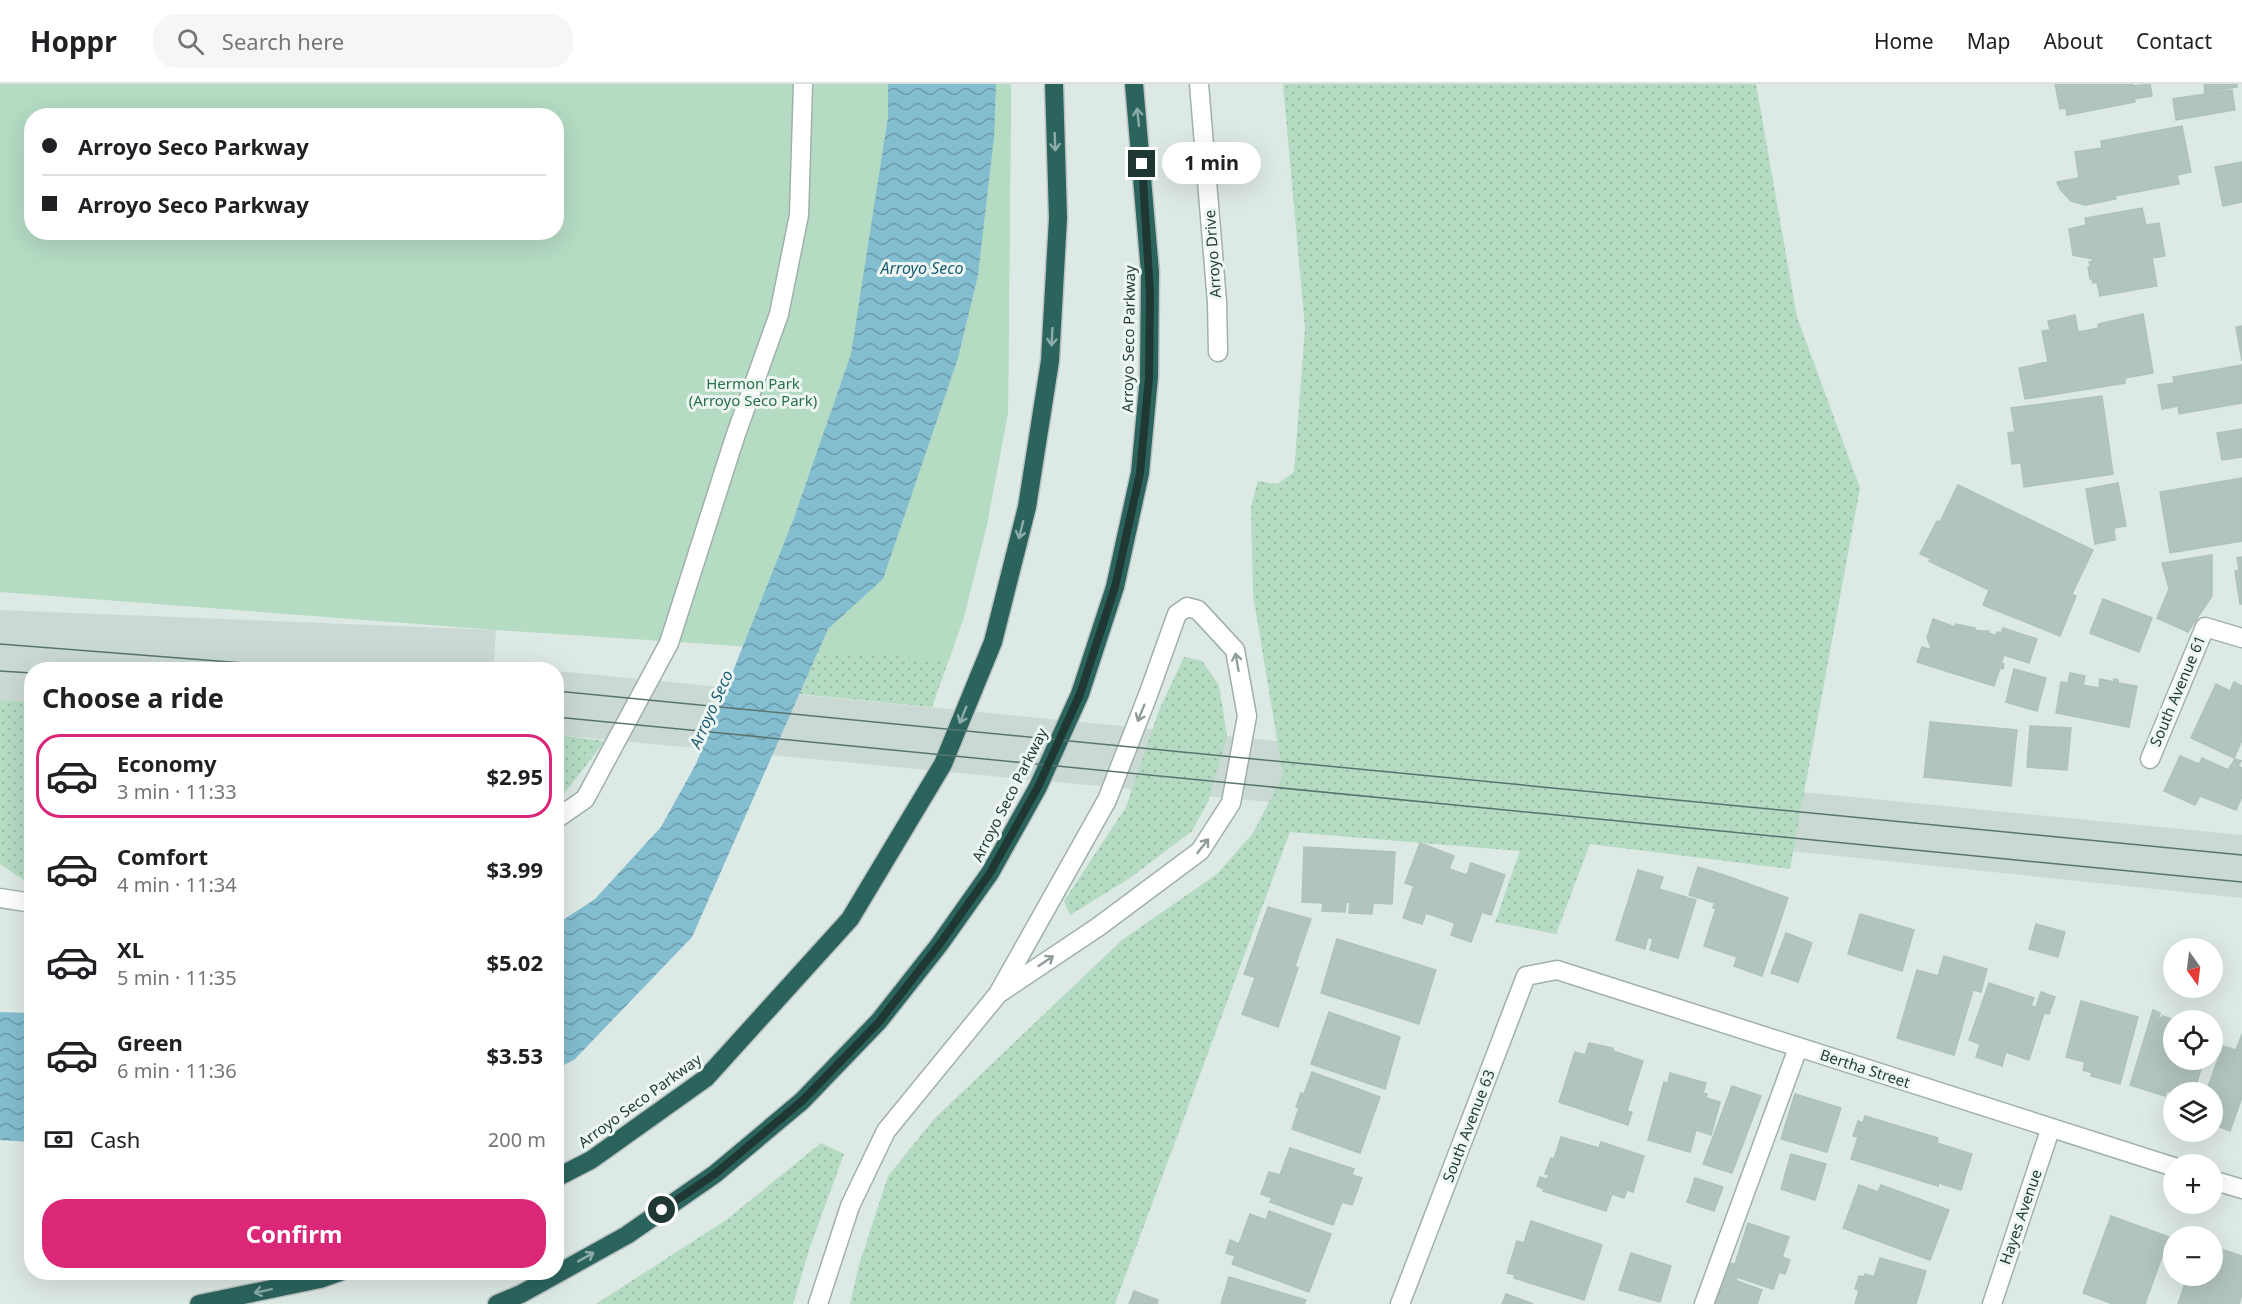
<!DOCTYPE html>
<html lang="en">
<head>
<meta charset="utf-8">
<style>
  :root { --surface:#fff; --page:#f6f6f6; --text:#202124; --muted:#757577; --line:#e0e0e0; --accent:#db2777 }
  body { margin:0; font-family:"Noto Sans",sans-serif; background:var(--page); color:var(--text); height:100vh; display:flex; flex-direction:column; font-size:22px; white-space:nowrap }
  * { box-sizing:border-box; margin:0 }
  p { font-size:20px; color:var(--muted) }
  .icon { flex:none; width:33px; height:33px; fill:none; stroke:currentColor; stroke-width:2; stroke-linecap:round; stroke-linejoin:round }
  .map { position:relative; flex:1; overflow:hidden }
  .panel { position:absolute; left:24px; top:578px; width:540px; height:618px; display:flex; flex-direction:column; background:var(--surface); border-radius:24px; box-shadow:0 6px 24px #0002 }
  .panel>* { flex:none }
  .guide { position:absolute; left:24px; top:24px; width:540px; height:132px; border-radius:24px; box-shadow:0 6px 24px #0002; display:grid; align-content:center; height:132px; padding:0 18px; background:var(--surface) }
  .needle { width:39px; rotate:166deg }
  .controls { position:absolute; left:2163px; top:854px; display:grid; gap:12px }
  .controls a { display:grid; place-items:center; width:60px; height:60px; border-radius:50%; background:var(--surface); box-shadow:0 6px 24px #0002; font-size:30px }
  .end { position:absolute; width:27px; height:27px; margin:-14px; border:8px solid #1f3833; background:#fff; box-shadow:0 0 0 3px #fff }
  .from { border-radius:50% }
  .bubble { position:absolute; height:42px; border-radius:21px; background:var(--surface); box-shadow:0 6px 24px #0002; font-size:20px; font-weight:700; line-height:42px; text-align:center }
  .guide b { display:flex; align-items:center; gap:21px; height:57px; font-size:22px }
  .guide b+b { border-top:2px solid var(--line) }
  .guide i { width:15px; height:15px; background:var(--text) }
  ul { padding:0; list-style:none }
  li { display:flex; align-items:center; gap:18px; height:84px; margin:0 12px 9px; padding:0 6px; border:3px solid transparent; border-radius:24px }
  li div { flex:1 }
  li b { display:block; font-size:22px }
  li em { font-style:normal; font-weight:700 }
  li.current { border-color:var(--accent) }
  li>.icon { width:54px; height:54px; stroke-width:1.5 }
  h2 { padding:0 18px; font-size:27px; line-height:72px }
  .pay { display:flex; align-items:center; gap:15px; height:66px; padding:0 18px; font-size:22px }
  .pay p { margin-inline-start:auto }
  .action { display:flex; gap:12px; margin-top:auto; padding:12px 18px }
  .action a { flex:1; height:69px; border-radius:24px; background:var(--accent); color:#fff; font-size:24px; font-weight:700; line-height:69px; text-align:center }
  header { display:flex; align-items:center; gap:36px; box-sizing:border-box; height:84px; padding:0 30px; background:var(--surface); border-bottom:2px solid var(--line) }
  header strong { font-size:28px }
  nav { display:flex; gap:33px; margin-inline-start:auto; font-size:21px }
  .search { width:420px; height:54px; background:var(--page); display:flex; align-items:center; gap:15px; box-sizing:border-box; padding:0 21px; border-radius:24px; color:var(--muted); font-size:22px }
  .map>svg:first-child { display:block }
</style>
</head>
<body>
<header>
<strong>Hoppr</strong>
<div class="search"><svg class="icon" aria-label="search" viewBox="0 0 24 24"><circle cx="10" cy="10" r="6"/><path d="M15 15l6 6"/></svg>Search here</div>
<nav><a>Home</a><a>Map</a><a>About</a><a>Contact</a></nav>
</header>
<div class="map">
<svg width="2242" height="1220" viewBox="0 0 2242 1220">
  <defs>
    <pattern id="grass-dots" width="8" height="8" patternUnits="userSpaceOnUse" patternTransform="scale(1.5)"><rect width="8" height="8" fill="#b5dbc3"/><path d="M2 2h.1M6 6h.1" fill="none" stroke="#9bbda8" stroke-width="1.8" stroke-linecap="round"/></pattern>
    <pattern id="water-waves" width="16" height="10" patternUnits="userSpaceOnUse" patternTransform="scale(1.5)"><rect width="16" height="10" fill="#83bdd0"/><path d="M0 5q4-4 8 0t8 0" fill="none" stroke="#6b9ba9"/></pattern>
  </defs>
  <rect width="100%" height="100%" fill="#dde9e5"/>
  <g fill="#cbd9d4">
    <path d="M0,526l496,20 -2,35 45,4h-507l-1,33 -31,-2z"/>
    <path d="M557,587l1685,164v63l-432,-45 -1253,-118z"/>
  </g>
  <g fill="url(#grass-dots)">
    <path d="M1011,0l-3,328 -21,112 -24,96 -31,87 -133,-13 29,-65z"/>
    <path d="M1283,0h473l41,233 63,171 -70,381 -200,-25 -34,90 -61,-12 25,-71 -230,-19 -175,472h-265l9,-39 29,-89 47,-58 187,-178 95,-66 36,-41 30,-58 -30,-180 -2,-89 7,-25 19,3 17,-12 11,-144z"/>
    <path d="M1184,573l18,4 17,24 8,51 -19,66 -16,29 -62,47 -60,37 -6,-14 62,-94 33,-97z"/>
    <path d="M0,616l31,2v183l-31,-21z"/>
    <path d="M557,651l48,6 -42,54 -6,4z"/>
    <path d="M821,1059l23,11 -34,93 -17,57h-197l130,-84z"/>
  </g>
  <path fill="#b5dbc3" fill-rule="evenodd" d="M0,0h1011l-3,328 -21,112 -24,96 -14,40 -453,-30 -496,-38zM32,32h524v116h-524z"/>
  <g fill="url(#water-waves)">
    <path d="M888,0h108l-2,53 -16,138 -20,83 -75,221 -55,50 -136,308 -117,122 -18,10v-145l38,-25 66,-72 35,-63 98,-246 57,-164 37,-237z"/>
    <path d="M0,928l31,1v129l-31,-2z"/>
  </g>
  <g fill="#b2c4be" stroke="#afc2bc" stroke-width="1.5">
    <path d="M2055,0h78v2l17,-2 2,12 -18,3 1,3 -68,13 -1,-7 -6,1z"/>
    <path d="M2204,0h33v3l-32,6z"/>
    <path d="M2232,6l3,20 -59,10 -3,-21z"/>
    <path d="M2182,42l9,46 -14,3 2,9 -64,12 1,3 -31,6 -14,-4 -11,-12 -3,-7 22,-4 -4,-26 27,-4 -1,-7z"/>
    <path d="M2242,78v40l-19,4 -8,-39z"/>
    <path d="M2142,124l4,17 13,-2 6,33 -13,2 5,28 -57,10 -3,-14 -4,1 -1,-5 -2,1 -2,-12h3l-2,-5 4,-1v-2l-20,-4 -4,-26 17,-4 -1,-7z"/>
    <path d="M2143,230l10,59 -28,5v5l-100,16 -6,-31 29,-6 -6,-31 8,-1 -2,-9 27,-6 3,17 21,-4 -1,-4z"/>
    <path d="M2242,242v35l-6,-34z"/>
    <path d="M2242,281v38l-63,11 -1,-8 -16,3 -4,-24 16,-2 -1,-6z"/>
    <path d="M2102,312l11,78 -89,13 -3,-24 -9,1 -4,-31 7,-1 -4,-24z"/>
    <path d="M2242,345v28l-20,3 -5,-27z"/>
    <path d="M2242,394v63l-72,12 -10,-61z"/>
    <path d="M2118,399l8,43 -12,2 1,12 -20,4 -9,-55z"/>
    <path d="M1958,401l135,65 -21,44 4,2 -16,40 -77,-31 6,-15 -60,-29 2,-2 -11,-5 17,-33 3,1z"/>
    <path d="M2212,471v41l-24,36 -31,-14 12,-29 -7,-26z"/>
    <path d="M2242,473v47h-2l-5,-33 4,-1 -2,-12z"/>
    <path d="M2103,515l49,19 -13,34 -49,-19z"/>
    <path d="M1933,535l22,8 1,-3 19,4 -1,2 6,1h9v2l7,3 1,-4 4,1 2,-5 34,11 -8,24 -25,-8 -3,9h3l-1,5 -3,-1 -6,18 -77,-24 5,-15 10,3 -5,-12z"/>
    <path d="M2014,585l32,9 -9,33 -31,-9z"/>
    <path d="M2070,589l15,3 -2,9 16,3 1,-9 14,3v-3l4,1v3l19,3 -8,41 -73,-14 5,-31 7,1z"/>
    <path d="M2234,598l8,4v54l-8,18 -43,-20 25,-54 14,7z"/>
    <path d="M1930,638l87,8 -6,56 -87,-9z"/>
    <path d="M2030,642l41,2 -4,42 -40,-3z"/>
    <path d="M2180,672l19,8 3,-6 26,12 7,-11 6,2 -3,5 4,2v28l-6,14 -36,-14 -5,9 -31,-14z"/>
    <path d="M1420,759l34,13 -5,13 18,6 4,-12 34,12 -14,40 -9,-3 -11,30 -20,-7 4,-12 -29,-10 -4,11 -19,-6 11,-32 -9,-3z"/>
    <path d="M1304,763l91,5 -3,52 -19,-1 -1,11 -23,-1 1,-11h-4l-1,10 -23,-1 1,-8 -21,-1z"/>
    <path d="M1698,783l26,8 -9,28 -26,-8z"/>
    <path d="M1638,786l25,7 -4,12 37,11 -18,58 -28,-8 3,-11 -5,-2 -3,12 -29,-9z"/>
    <path d="M1724,791l64,23 -26,78 -28,-10 3,-9 -33,-11 12,-38h-3z"/>
    <path d="M1268,823l43,12 -16,47 3,2 -7,21 -47,-15z"/>
    <path d="M1860,830l54,16 -12,41 -54,-17z"/>
    <path d="M2036,840l29,8 -7,25 -29,-8z"/>
    <path d="M1786,849l26,10 -14,39 -27,-9z"/>
    <path d="M1337,855l99,31 -17,54 -98,-31z"/>
    <path d="M1944,872l43,13 -6,23 -8,-2 -19,65 -57,-17 20,-68 21,6z"/>
    <path d="M1255,894l36,11 -13,38 -36,-13z"/>
    <path d="M1989,899l45,15 -3,8 5,1 5,-15 14,5 -6,17 -5,-1 -15,47 -23,-8 -4,14 -26,-9 4,-13 -11,-4z"/>
    <path d="M2081,917l57,16 -18,67 -29,-8 1,-3 -9,-3 2,-8 -19,-5z"/>
    <path d="M2153,926l7,3 -2,8 1,1 3,-6 13,4 -1,39h30l-10,33 -17,-5 -3,6 -7,-2 -2,5 -35,-11z"/>
    <path d="M1329,928l71,25 -15,52 -74,-25z"/>
    <path d="M2242,950v63l-12,34 -18,-7v-32h-6l17,-46 13,4z"/>
    <path d="M1589,959l24,5v3l30,10 -16,50 5,1 -4,13 -69,-23 16,-50 10,3z"/>
    <path d="M1312,988l68,25 -20,56 -68,-24 7,-21 -3,-1 5,-14 3,1z"/>
    <path d="M1670,989l36,10 -3,10 4,1 -1,4 14,4 -9,33 -15,-5 -6,22 -42,-12 16,-58 4,1z"/>
    <path d="M1732,1002l29,10 -29,77 -29,-9z"/>
    <path d="M1795,1010l46,14 -14,44 -46,-13z"/>
    <path d="M1865,1032l73,22 -1,5 35,11 -11,36 -22,-7 -1,3 -87,-27 7,-22 -5,-1 5,-15 5,2z"/>
    <path d="M1561,1053l38,11 2,-6 43,14 -11,36 -6,-2 -3,8 -12,-4 -6,17 -63,-20 1,-2 -7,-3 3,-9 7,2 2,-4 -4,-1 6,-16 3,1z"/>
    <path d="M1290,1064l64,21 -2,6 10,3 -10,27 -10,-3 -9,23 -63,-23 2,-4 -11,-4 8,-22 11,3z"/>
    <path d="M1791,1070l35,10 -11,36 -34,-11z"/>
    <path d="M1695,1094l28,9 -9,24 -27,-9z"/>
    <path d="M1859,1101l19,7 3,-7 68,25 -19,50 -87,-32z"/>
    <path d="M1269,1127l62,23 -22,58 -77,-28 3,-8 -9,-3 4,-13 9,4 11,-30 16,6z"/>
    <path d="M2111,1132l58,21 -24,67h-32l-30,-11z"/>
    <path d="M1531,1137l71,24 -18,55 -70,-22 1,-3 -8,-2 10,-32 7,2z"/>
    <path d="M1748,1139l41,14 -7,20 8,3 -5,14 -6,-2 -6,17 -36,-12 -1,3 -10,-3 4,-14 5,1z"/>
    <path d="M2212,1162l30,10v38l-3,10h-61l10,-29h24z"/>
    <path d="M1631,1169l40,13 -11,36 -41,-12z"/>
    <path d="M1880,1174l46,13 -10,33h-61l4,-14 -4,-1 4,-13 5,1 1,-3 9,3z"/>
    <path d="M1229,1193l77,23 -2,4h-83z"/>
    <path d="M1726,1193l36,13 -5,14h-42z"/>
    <path d="M1134,1207l24,9 -1,4h-28z"/>
    <path d="M1506,1210l27,10h-31z"/>
  </g>
  <g fill="none" stroke-linecap="round" stroke-linejoin="round">
    <defs>
      <g id="minor">
        <path d="M1199,0l18,218 1,50"/>
        <path d="M2150,675l55,-132 37,11"/>
        <path d="M556,735l29,-20 84,-156 66,-206 44,-123 20,-99 4,-131"/>
        <path d="M0,814l32,5"/>
        <path d="M2212,1096l30,9"/>
        <path d="M818,1220l32,-98 36,-75 112,-137 109,-194 41,-105 29,-81 10,-7 11,3 37,40 12,66 -16,87 -31,48 -102,76 -100,67"/>
        <path d="M1400,1220l126,-328 31,-6 617,197"/>
        <path d="M1704,1220l94,-256"/>
        <path d="M1992,1220l58,-174"/>
      </g>
      <g id="highway">
        <path d="M556,1094l35,-18 115,-82 144,-159 93,-155 50,-122 34,-135 23,-146 8,-143 -4,-134"/>
        <path d="M199,1220l121,-25 20,-7"/>
        <path d="M497,1220l24,-10 106,-59 88,-61 87,-73 77,-80 60,-76 51,-72 48,-86 42,-93 35,-107 25,-114 9,-96 1,-105 -16,-188"/>
      </g>
    </defs>
    <use href="#minor" stroke="#a0b0ac" stroke-width="21"/>
    <use href="#highway" stroke="#bcc3c2" stroke-width="21"/>
    <use href="#minor" stroke="#fff" stroke-width="18"/>
    <use href="#highway" stroke="#2b645d" stroke-width="18"/>
    <g stroke="#59746f" stroke-width="1.5">
      <path d="M0,560l319,25"/>
      <path d="M0,587l32,2"/>
      <path d="M556,607l1686,164"/>
      <path d="M556,633l1686,165"/>
    </g>
  </g>
  <defs><path id="oneway-shaft" d="M-6 0H5M1.5-3L5.5 0L1.5 3" fill="none" stroke-width="1.6" stroke-linecap="round" stroke-linejoin="round" transform="scale(1.5)"/></defs>
  <g stroke="#8cada8">
    <use href="#oneway-shaft" transform="translate(1138 33) rotate(-96)"/>
    <use href="#oneway-shaft" transform="translate(1055 58) rotate(88)"/>
    <use href="#oneway-shaft" transform="translate(1052 253) rotate(93)"/>
    <use href="#oneway-shaft" transform="translate(1021 446) rotate(104)"/>
    <use href="#oneway-shaft" transform="translate(963 631) rotate(112)"/>
    <use href="#oneway-shaft" transform="translate(586 1173) rotate(-29)"/>
    <use href="#oneway-shaft" transform="translate(263 1207) rotate(168)"/>
  </g>
  <g stroke="#8f9c99">
    <use href="#oneway-shaft" transform="translate(1237 578) rotate(-100)"/>
    <use href="#oneway-shaft" transform="translate(1141 629) rotate(112)"/>
    <use href="#oneway-shaft" transform="translate(1203 762) rotate(-52)"/>
    <use href="#oneway-shaft" transform="translate(1046 877) rotate(-34)"/>
  </g>
  <g fill="none" stroke-linecap="round" stroke-linejoin="round">
    <path stroke="#1f3833" stroke-width="8" d="M662,1126l53,-36 87,-73 77,-79 60,-77 51,-72 48,-86 42,-93 35,-107 25,-114 9,-96 1,-84 -8,-129"/>
  </g>
  <g text-anchor="middle" stroke-width="6" stroke-linejoin="round" paint-order="stroke">
    <g font-size="15" fill="#1f3833" stroke="#edf6f2">
      <text transform="translate(1213 170) rotate(-94)" y="5">Arroyo Drive</text>
      <text transform="translate(1129 255) rotate(-89)" y="5">Arroyo Seco Parkway</text>
      <text transform="translate(2178 607) rotate(-67)" y="5">South Avenue 61</text>
      <text transform="translate(1010 711) rotate(-63)" y="5">Arroyo Seco Parkway</text>
      <text transform="translate(1865 985) rotate(18)" y="5">Bertha Street</text>
      <text transform="translate(640 1017) rotate(-36)" y="5">Arroyo Seco Parkway</text>
      <text transform="translate(1469 1042) rotate(-69)" y="5">South Avenue 63</text>
      <text transform="translate(2021 1133) rotate(-71)" y="5">Hayes Avenue</text>
    </g>
    <g font-size="15" fill="#296f4a" stroke="#edf6f2">
      <text x="753" y="305">Hermon Park<tspan x="753" dy="17">(Arroyo Seco Park)</tspan></text>
    </g>
    <g font-size="16" font-style="italic" fill="#1a5c73" stroke="#edf6f2">
      <text x="922" y="190">Arroyo Seco</text>
      <text transform="translate(711 625) rotate(-66)" y="6">Arroyo Seco</text>
    </g>
  </g>
</svg>
<div class="controls">
<a><svg class="needle" viewBox="-14 -14 28 28"><path d="M0-13l5 13h-10z" fill="#e53935"/><path d="M0 13l5-13h-10z" fill="#757577"/></svg></a>
<a><svg class="icon" aria-label="locate" viewBox="0 0 24 24"><circle cx="12" cy="12" r="6"/><path d="M12 2v4M12 18v4M2 12h4M18 12h4"/></svg></a>
<a><svg class="icon" aria-label="layers" viewBox="0 0 24 24"><path d="M12 4l9 5-9 5-9-5zM3 14l9 5 9-5"/></svg></a>
<a>+</a>
<a>−</a>
</div>
<i class="end from" style="left:662px;top:1126px"></i>
<i class="end" style="left:1142px;top:80px"></i>
<div class="bubble" style="left:1162px;top:58px;width:99px">1 min</div>
<div class="guide">
<b><i class="from"></i>Arroyo Seco Parkway</b>
<b><i></i>Arroyo Seco Parkway</b>
</div>
<section class="panel">
<h2>Choose a ride</h2>
<ul>
<li class="current"><svg class="icon" aria-label="car" viewBox="0 0 24 24"><path d="M5 17H2v-5l4-1 3-4h7l3 4 3 1v5h-3M9 17h6M6 11h13"/><circle cx="7" cy="17" r="2"/><circle cx="17" cy="17" r="2"/></svg><div><b>Economy</b><p>3 min · 11:33</p></div><em>$2.95</em></li>
<li><svg class="icon" aria-label="car" viewBox="0 0 24 24"><path d="M5 17H2v-5l4-1 3-4h7l3 4 3 1v5h-3M9 17h6M6 11h13"/><circle cx="7" cy="17" r="2"/><circle cx="17" cy="17" r="2"/></svg><div><b>Comfort</b><p>4 min · 11:34</p></div><em>$3.99</em></li>
<li><svg class="icon" aria-label="car" viewBox="0 0 24 24"><path d="M5 17H2v-5l4-1 3-4h7l3 4 3 1v5h-3M9 17h6M6 11h13"/><circle cx="7" cy="17" r="2"/><circle cx="17" cy="17" r="2"/></svg><div><b>XL</b><p>5 min · 11:35</p></div><em>$5.02</em></li>
<li><svg class="icon" aria-label="car" viewBox="0 0 24 24"><path d="M5 17H2v-5l4-1 3-4h7l3 4 3 1v5h-3M9 17h6M6 11h13"/><circle cx="7" cy="17" r="2"/><circle cx="17" cy="17" r="2"/></svg><div><b>Green</b><p>6 min · 11:36</p></div><em>$3.53</em></li>
</ul>
<div class="pay"><svg class="icon" aria-label="cash" viewBox="0 0 24 24"><path d="M3 7h18v10H3z"/><circle cx="12" cy="12" r="2"/></svg>Cash<p>200 m</p></div>
<div class="action"><a>Confirm</a></div>
</section>
</div>
</body>
</html>
